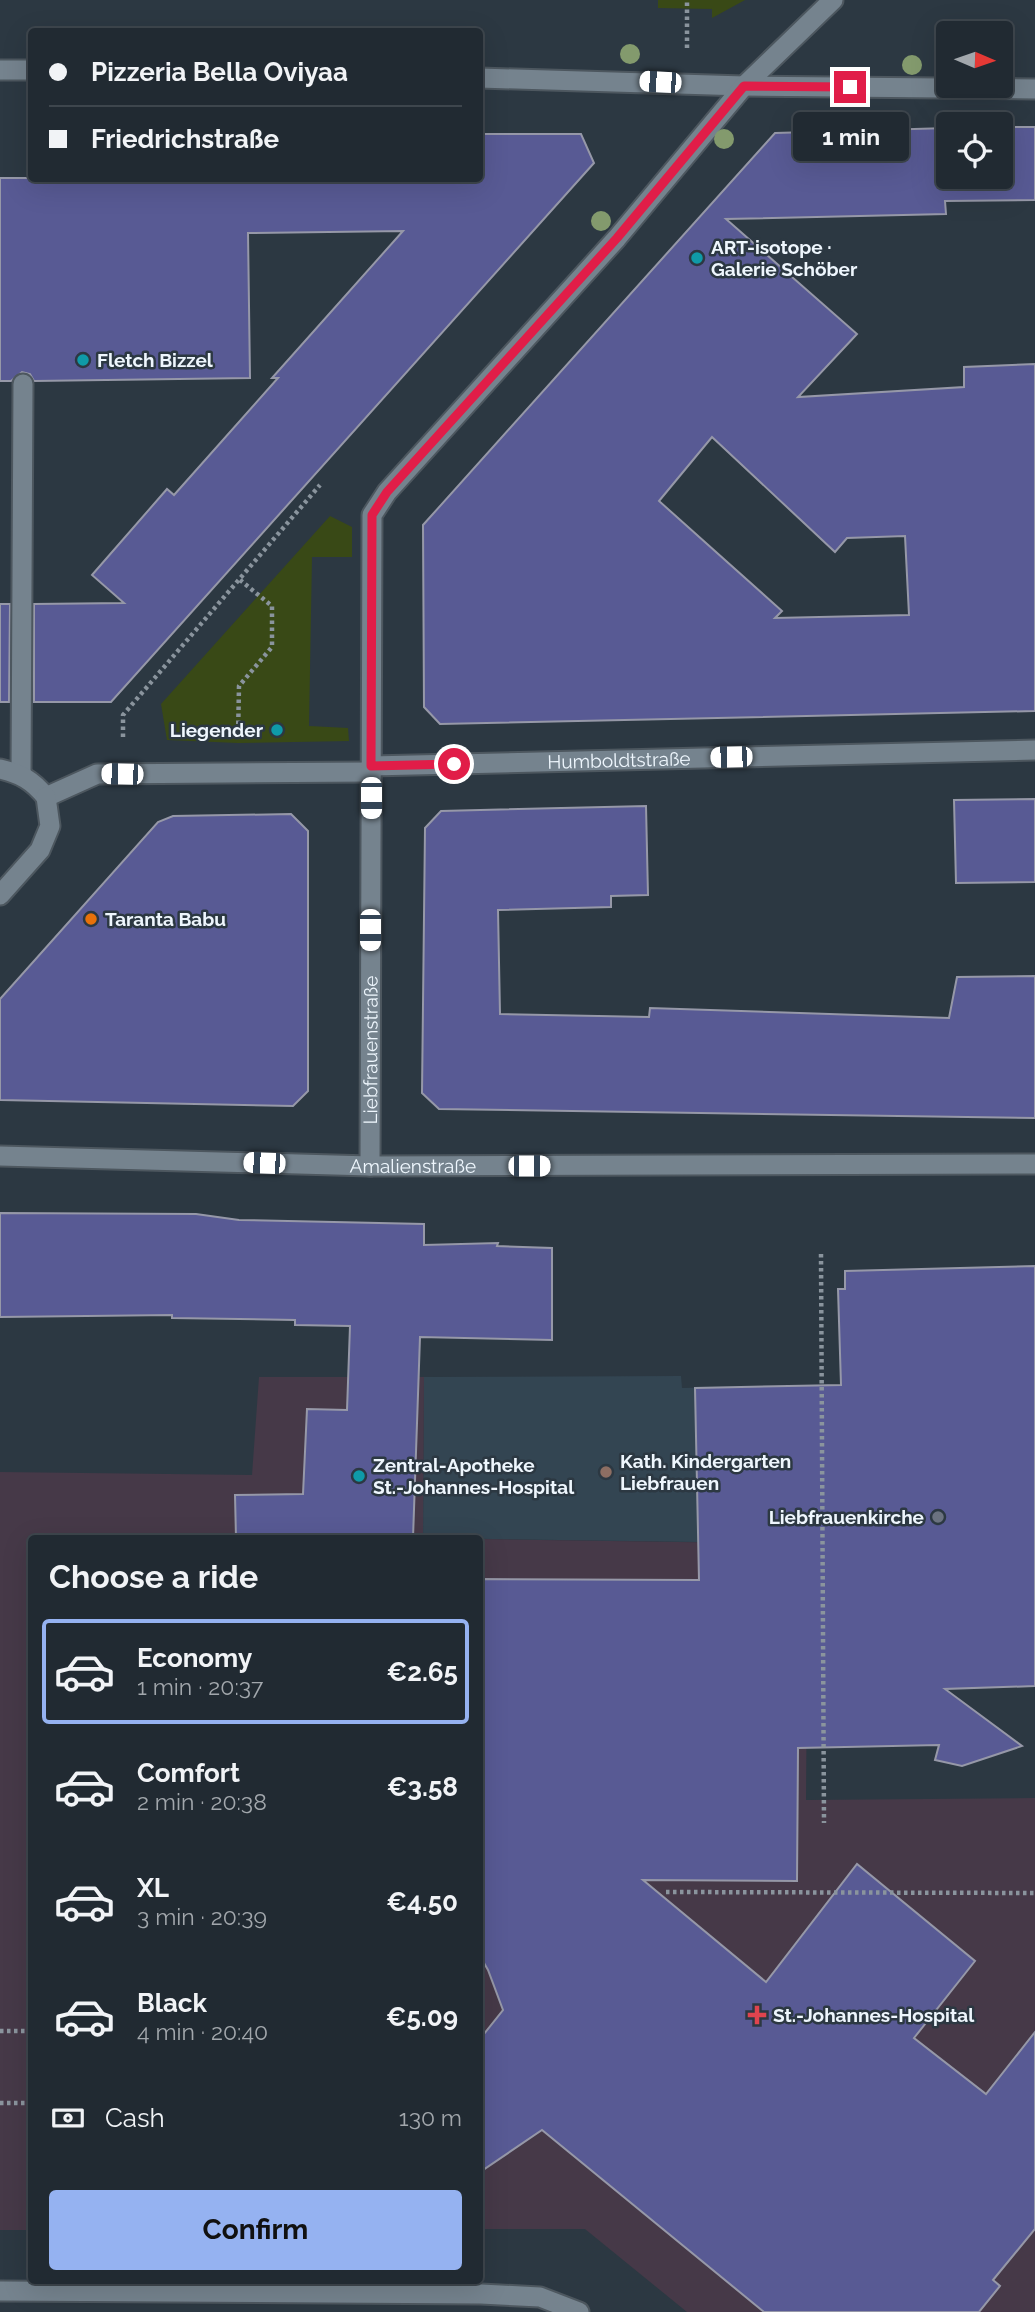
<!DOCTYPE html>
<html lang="en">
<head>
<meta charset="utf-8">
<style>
  :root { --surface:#212a32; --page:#2d363e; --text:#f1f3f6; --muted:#a2a7ac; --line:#3e464d; --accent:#95b2f1 }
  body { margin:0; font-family:Raleway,sans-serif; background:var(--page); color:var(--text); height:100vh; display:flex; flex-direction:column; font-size:26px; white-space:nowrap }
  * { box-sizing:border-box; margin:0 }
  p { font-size:23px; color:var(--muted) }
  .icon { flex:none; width:38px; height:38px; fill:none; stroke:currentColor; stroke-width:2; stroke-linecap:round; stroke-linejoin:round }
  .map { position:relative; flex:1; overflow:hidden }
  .panel { position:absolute; left:28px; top:1535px; width:455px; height:749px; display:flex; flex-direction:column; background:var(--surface); border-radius:7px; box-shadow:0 7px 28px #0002,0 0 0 2px var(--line) }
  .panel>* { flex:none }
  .hud { position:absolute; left:28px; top:28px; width:455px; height:154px; border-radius:7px; box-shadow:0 7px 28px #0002,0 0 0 2px var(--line); display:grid; align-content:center; height:154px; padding:0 21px; background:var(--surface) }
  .needle { width:46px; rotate:92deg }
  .buttons { position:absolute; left:936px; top:21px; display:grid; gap:14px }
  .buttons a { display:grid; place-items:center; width:77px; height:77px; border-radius:7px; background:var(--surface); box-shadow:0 7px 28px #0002,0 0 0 2px var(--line); font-size:35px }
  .end { position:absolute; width:32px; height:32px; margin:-16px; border:9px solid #e11d48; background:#fff; box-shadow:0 0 0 4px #fff }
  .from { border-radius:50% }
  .bubble { position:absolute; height:49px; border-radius:7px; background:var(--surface); box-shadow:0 7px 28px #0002,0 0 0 2px var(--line); font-size:23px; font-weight:700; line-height:49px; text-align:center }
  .car { position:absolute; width:21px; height:42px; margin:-21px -10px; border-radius:9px; box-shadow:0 0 5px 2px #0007; background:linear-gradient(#fff 24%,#345 0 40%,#fff 0 76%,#345 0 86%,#fff 0) }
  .hud b { display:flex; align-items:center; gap:24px; height:66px; font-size:26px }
  .hud b+b { border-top:2px solid var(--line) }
  .hud i { width:18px; height:18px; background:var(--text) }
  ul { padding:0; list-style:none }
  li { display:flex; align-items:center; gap:21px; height:105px; margin:0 14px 10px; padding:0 7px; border:4px solid transparent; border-radius:7px }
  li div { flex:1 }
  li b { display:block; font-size:26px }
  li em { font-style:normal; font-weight:700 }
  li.on { border-color:var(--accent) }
  li>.icon { width:63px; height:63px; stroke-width:1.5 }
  h2 { padding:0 21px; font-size:32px; line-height:84px }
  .pay { display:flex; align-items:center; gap:18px; height:77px; padding:0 21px; font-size:26px }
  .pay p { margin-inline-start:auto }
  .primary-button { display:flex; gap:14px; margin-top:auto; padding:14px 21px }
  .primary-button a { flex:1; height:80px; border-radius:7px; background:var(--accent); color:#111; font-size:28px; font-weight:700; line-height:80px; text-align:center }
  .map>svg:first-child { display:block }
</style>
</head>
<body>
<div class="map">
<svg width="1035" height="2312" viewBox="0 0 1035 2312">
  <rect width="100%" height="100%" fill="#2c3842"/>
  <path fill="#334552" d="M681,1376l1,12 92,-2 1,67 -77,62v27l-275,-4 1,-161z"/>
  <g fill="#463948">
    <path d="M259,1377h165l-1,160 32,1h-423v692h-32v-758l252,3z"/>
    <path d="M480,1539l328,5 -2,256 229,-2v514h-348l-102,-83h-105z"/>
  </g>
  <g fill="#394916">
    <path d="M658,0h87l-33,18v-9l-54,-1z"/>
    <path d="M330,516l22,11v30h-40l-3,169 39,2 1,13 -111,2 -71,-3 -6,-36z"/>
  </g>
  <g fill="#585a94" stroke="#9698a8" stroke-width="2" fill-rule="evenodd">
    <path d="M1001,127h34v73l-90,1 1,13 -220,5 131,115 -59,63 166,-10v-20l71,-3v347l-595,13 -16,-17 -1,-182 352,-392 173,-5v49h53zM712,437l123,115 12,-14 58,-2 4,79 -134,3 7,-7 -123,-110z"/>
    <path d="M480,134h101l13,29 -483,539h-77v-98l90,-1 -32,-28 75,-86 7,6 104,-117h-6l131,-147 -155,2 2,145 -216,3 -4,-7 -8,-2 -11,9h-11v-203h480z"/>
    <path d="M0,604h10l-1,98h-9z"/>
    <path d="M1035,799v83l-79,1 -2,-83z"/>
    <path d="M646,806l2,89 -37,1v11l-113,3 2,104 149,3 1,-9 299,10 8,-41 78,-1v142l-596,-9 -17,-16 3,-265 16,-17z"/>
    <path d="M291,814l17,17v260l-15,15 -293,-6v-101l158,-177 15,-6z"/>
    <path d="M0,1213l196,1 43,6 185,4v21l74,-2 -1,3 55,2v92l-132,-3 -7,201h-177l-1,-43 68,-1 4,-85 40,1 3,-84 -55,-1v-5l-123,-2v-3l-172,2z"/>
    <path d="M1035,1266v420l-90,3 77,57 -60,20 -27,-6 4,-15 -141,3 -1,133 -154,-1 123,102 91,-118 118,97 -61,77 72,56 49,-62v197l-42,51 7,6 -21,26h-215l-222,-182 -62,42v-133l23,-29 -15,-40 -8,-14v-377l219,1 -4,-192 146,-3 -3,-96h7v-18z"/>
  </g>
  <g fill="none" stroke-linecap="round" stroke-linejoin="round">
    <defs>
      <path id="service" d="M21,774l2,-390"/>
      <g id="minor">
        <path d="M0,70h32"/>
        <path d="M480,78l264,8 291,3"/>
        <path id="s1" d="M371,766l664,-16"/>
        <path d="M0,769c21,5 32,11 46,28"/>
        <path d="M46,797l51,-23 274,-2"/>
        <path d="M0,895l40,-45 10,-24 -4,-29"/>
        <path id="s2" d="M0,1156l370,10 665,-2"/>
        <path id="s3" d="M370,1166l2,-651 15,-23 230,-254 127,-152 89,-86"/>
        <path d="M0,2291l481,3 59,3 39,15"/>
      </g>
    </defs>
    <use href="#service" stroke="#4d575f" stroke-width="23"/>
    <use href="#minor" stroke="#4d575f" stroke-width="23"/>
    <g stroke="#8a949d" stroke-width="4.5" stroke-dasharray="3.5 3.5" stroke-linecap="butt">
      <path d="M687,48v-48"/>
      <path d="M123,737v-22l197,-230"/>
      <path d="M238,738l1,-52 33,-39v-41l-32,-26"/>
      <path d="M821,1254l3,569"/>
      <path d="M666,1892l369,1"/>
      <path d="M0,2031h32"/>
      <path d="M0,2103h32"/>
    </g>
    <use href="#service" stroke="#75838e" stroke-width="19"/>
    <use href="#minor" stroke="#75838e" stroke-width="19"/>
  </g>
  <g fill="#839a6d">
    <circle cx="630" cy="54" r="10"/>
    <circle cx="912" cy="65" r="10"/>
    <circle cx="724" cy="139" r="10"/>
    <circle cx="601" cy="221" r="10"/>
  </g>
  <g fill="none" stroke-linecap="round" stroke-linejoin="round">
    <path stroke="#e11d48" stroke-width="9" d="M454,764l-83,2 1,-251 15,-23 230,-254 127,-152 106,1"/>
  </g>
  <g fill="#0f9aa8" stroke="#2c3842" stroke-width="2.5">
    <circle cx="697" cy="258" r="7"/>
    <circle cx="83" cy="360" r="7"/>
    <circle cx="277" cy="730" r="7"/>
    <circle cx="359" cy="1476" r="7"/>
  </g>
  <circle fill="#e8710a" stroke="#2c3842" stroke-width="2.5" cx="91" cy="919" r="7"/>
  <circle fill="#8d6e63" stroke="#2c3842" stroke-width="2.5" cx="606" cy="1472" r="7"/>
  <circle fill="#6b7280" stroke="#2c3842" stroke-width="2.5" cx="938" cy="1517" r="7"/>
  <path fill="#e0444e" stroke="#2c3842" stroke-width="2.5" d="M753.5 2004.5h7v7h7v7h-7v7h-7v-7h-7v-7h7z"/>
  <g text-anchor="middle" stroke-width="5" stroke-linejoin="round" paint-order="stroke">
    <g font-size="19" font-weight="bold" fill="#eef6fd" stroke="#2c3842" text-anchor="start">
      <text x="711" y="254">ART-isotope ·<tspan x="711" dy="22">Galerie Schöber</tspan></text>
      <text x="97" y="367">Fletch Bizzel</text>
      <text x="263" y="737" text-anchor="end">Liegender</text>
      <text x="105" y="926">Taranta Babu</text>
      <text x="620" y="1468">Kath. Kindergarten<tspan x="620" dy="22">Liebfrauen</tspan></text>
      <text x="373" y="1472">Zentral-Apotheke<tspan x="373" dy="22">St.-Johannes-Hospital</tspan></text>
      <text x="924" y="1524" text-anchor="end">Liebfrauenkirche</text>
      <text x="773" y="2022">St.-Johannes-Hospital</text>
    </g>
    <g font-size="19" fill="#eef6fd" stroke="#2c3842">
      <text dy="7" stroke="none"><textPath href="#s1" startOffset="248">Humboldtstraße</textPath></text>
      <text dy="7" stroke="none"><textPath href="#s3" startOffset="116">Liebfrauenstraße</textPath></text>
      <text dy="7" stroke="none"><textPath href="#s2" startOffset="413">Amalienstraße</textPath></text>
    </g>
  </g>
</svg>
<div class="buttons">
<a><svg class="needle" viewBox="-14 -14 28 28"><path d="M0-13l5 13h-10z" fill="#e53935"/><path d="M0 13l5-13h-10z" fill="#a2a7ac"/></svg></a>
<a><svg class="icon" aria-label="locate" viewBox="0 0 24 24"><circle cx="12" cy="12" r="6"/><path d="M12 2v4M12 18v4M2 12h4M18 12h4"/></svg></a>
</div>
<i class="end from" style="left:454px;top:764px"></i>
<i class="end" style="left:850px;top:87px"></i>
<div class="bubble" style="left:793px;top:112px;width:116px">1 min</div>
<i class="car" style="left:660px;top:82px;rotate:273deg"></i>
<i class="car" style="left:731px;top:757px;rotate:269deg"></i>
<i class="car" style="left:122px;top:774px;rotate:271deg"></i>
<i class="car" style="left:371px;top:798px;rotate:180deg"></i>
<i class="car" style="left:370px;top:930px;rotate:180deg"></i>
<i class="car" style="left:264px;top:1163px;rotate:272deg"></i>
<i class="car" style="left:529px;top:1166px;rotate:90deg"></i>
<div class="hud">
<b><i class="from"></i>Pizzeria Bella Oviyaa</b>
<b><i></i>Friedrichstraße</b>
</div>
<section class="panel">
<h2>Choose a ride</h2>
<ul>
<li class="on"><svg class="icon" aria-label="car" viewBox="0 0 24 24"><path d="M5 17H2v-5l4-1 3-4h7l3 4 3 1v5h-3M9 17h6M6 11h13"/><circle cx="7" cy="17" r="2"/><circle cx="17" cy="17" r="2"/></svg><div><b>Economy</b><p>1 min · 20:37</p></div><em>€2.65</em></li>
<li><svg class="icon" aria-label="car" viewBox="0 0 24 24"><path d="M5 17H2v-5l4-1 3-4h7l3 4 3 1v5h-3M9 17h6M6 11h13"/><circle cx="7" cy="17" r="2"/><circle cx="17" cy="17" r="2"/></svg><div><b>Comfort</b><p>2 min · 20:38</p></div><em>€3.58</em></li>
<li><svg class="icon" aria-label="car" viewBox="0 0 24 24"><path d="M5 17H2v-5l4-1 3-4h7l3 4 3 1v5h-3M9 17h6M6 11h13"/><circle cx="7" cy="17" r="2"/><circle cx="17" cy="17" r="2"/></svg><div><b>XL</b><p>3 min · 20:39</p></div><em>€4.50</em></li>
<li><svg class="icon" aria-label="car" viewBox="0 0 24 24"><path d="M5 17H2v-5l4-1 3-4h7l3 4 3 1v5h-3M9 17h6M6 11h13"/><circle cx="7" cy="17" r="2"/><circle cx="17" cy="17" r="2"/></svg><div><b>Black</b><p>4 min · 20:40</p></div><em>€5.09</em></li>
</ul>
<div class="pay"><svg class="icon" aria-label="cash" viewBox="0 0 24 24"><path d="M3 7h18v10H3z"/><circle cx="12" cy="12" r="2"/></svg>Cash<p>130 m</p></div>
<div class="primary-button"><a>Confirm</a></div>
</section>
</div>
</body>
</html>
